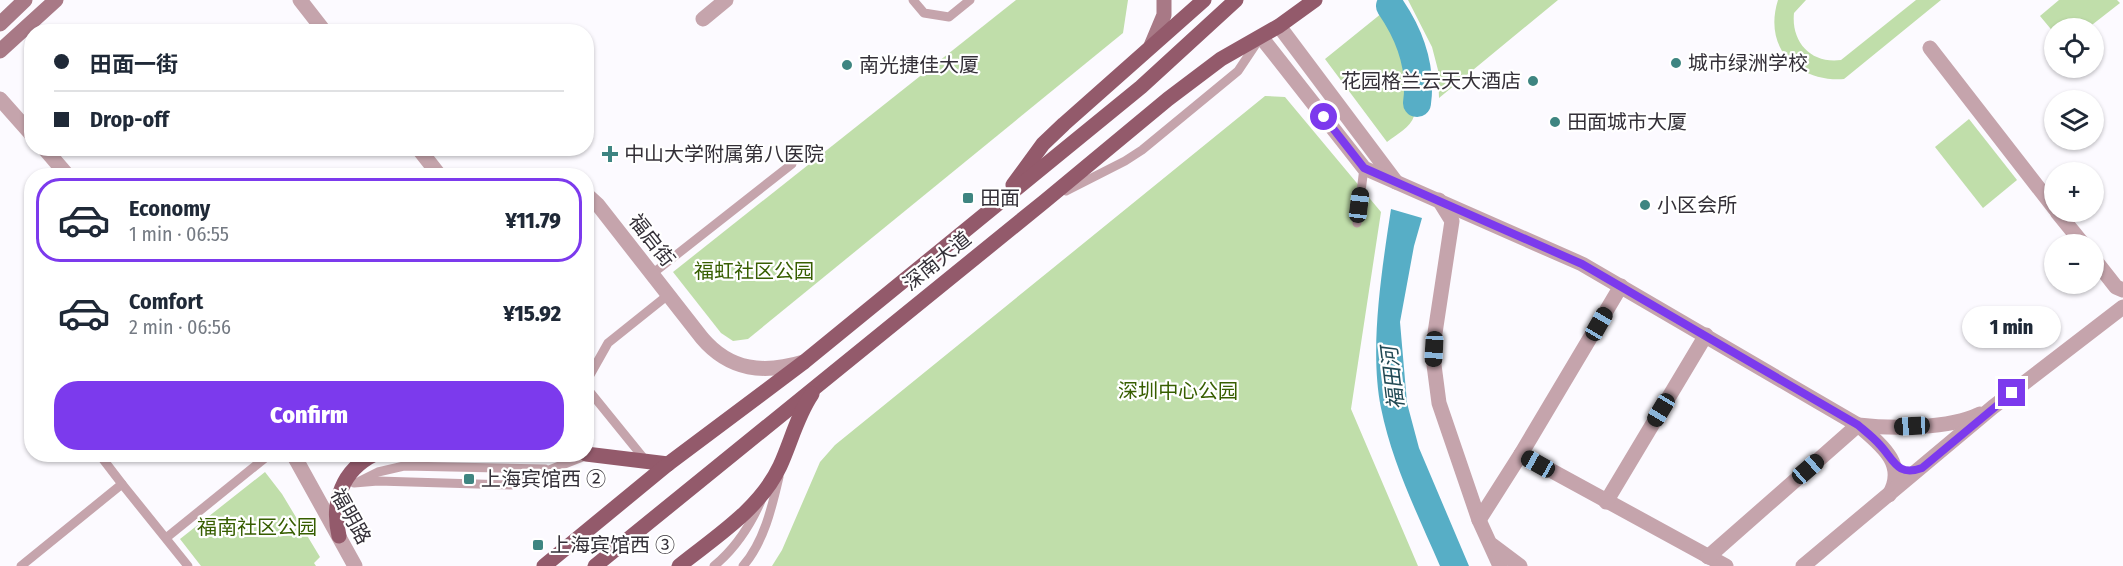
<!DOCTYPE html>
<html lang="en">
<head>
<meta charset="utf-8">
<style>
  :root { --surface:#fff; --page:#f2f2f3; --text:#1f2937; --muted:#747a83; --line:#e0e1e3; --accent:#7c3aed }
  body { margin:0; font-family:"Fira Sans Condensed","Noto Sans SC",sans-serif; background:var(--page); color:var(--text); height:100vh; display:flex; flex-direction:column; font-size:22px; white-space:nowrap }
  * { box-sizing:border-box; margin:0 }
  p { font-size:20px; color:var(--muted) }
  .icon { flex:none; width:33px; height:33px; fill:none; stroke:currentColor; stroke-width:2; stroke-linecap:round; stroke-linejoin:round }
  .map { position:relative; flex:1; overflow:hidden }
  .panel { position:absolute; left:24px; top:168px; width:570px; height:294px; display:flex; flex-direction:column; background:var(--surface); border-radius:24px; box-shadow:0 2px 4px #0004 }
  .panel>* { flex:none }
  .top-card { position:absolute; left:24px; top:24px; width:570px; height:132px; border-radius:24px; box-shadow:0 2px 4px #0004; display:grid; align-content:center; height:132px; padding:0 30px; background:var(--surface) }
  .buttons { position:absolute; left:2044px; top:18px; display:grid; gap:12px }
  .buttons a { display:grid; place-items:center; width:60px; height:60px; border-radius:50%; background:var(--surface); box-shadow:0 2px 4px #0004; font-size:30px }
  .end { position:absolute; width:27px; height:27px; margin:-14px; border:8px solid #7c3aed; background:#fff; box-shadow:0 0 0 3px #fff }
  .from { border-radius:50% }
  .bubble { position:absolute; height:42px; border-radius:21px; background:var(--surface); box-shadow:0 2px 4px #0004; font-size:20px; font-weight:800; line-height:42px; text-align:center }
  .car { position:absolute; width:18px; height:36px; margin:-18px -9px; border-radius:8px; box-shadow:0 0 4px 2px #0007; background:linear-gradient(#222 24%,#8ab4d8 0 40%,#222 0 76%,#8ab4d8 0 86%,#222 0) }
  .top-card b { display:flex; align-items:center; gap:21px; height:57px; font-size:22px }
  .top-card b+b { border-top:2px solid var(--line) }
  .top-card i { width:15px; height:15px; background:var(--text) }
  ul { padding:10px 0 0; list-style:none }
  li { display:flex; align-items:center; gap:18px; height:84px; margin:0 12px 9px; padding:0 18px; border:3px solid transparent; border-radius:24px }
  li div { flex:1 }
  li b { display:block; font-size:22px }
  li em { font-style:normal; font-weight:800 }
  li.current { border-color:var(--accent) }
  li>.icon { width:54px; height:54px; stroke-width:1.5 }
  .button { display:flex; gap:12px; margin-top:auto; padding:12px 30px }
  .button a { flex:1; height:69px; border-radius:24px; background:var(--accent); color:#fff; font-size:24px; font-weight:800; line-height:69px; text-align:center }
  .map>svg:first-child { display:block }
</style>
</head>
<body>
<div class="map">
<svg width="2123" height="566" viewBox="0 0 2123 566">
  <rect width="100%" height="100%" fill="#fcfaff"/>
  <g fill="#c0deaa">
    <path d="M1016,0h112l-5,33 -375,306 -15,2 -12,-8 -48,-61z"/>
    <path d="M1408,0h150l-119,98 -1,-28 -6,-23z"/>
    <path d="M1778,0h28l-12,13c-3,29 17,51 47,47l75,-60h25l-97,79c-48,3 -81,-32 -66,-79z"/>
    <path d="M2059,0h58l3,3 -32,25h-33v6l-15,-18z"/>
    <path d="M1382,13c17,28 26,47 31,79 1,7 4,17 1,24 -3,11 -18,19 -27,26l-62,-83z"/>
    <path d="M1265,96l20,1 96,115 -30,197 67,157h-646l10,-16 38,-88 15,-17z"/>
    <path d="M1969,119l48,61 -34,28 -48,-61z"/>
    <path d="M265,472l17,22 38,63 -6,6 2,3h-115l-21,-27z"/>
  </g>
  <path fill="#57aec6" d="M1391,209l31,9 -8,28 -14,76 7,81 12,45 50,118h-29c-22,-51 -48,-103 -59,-158 -12,-59 1,-139 10,-199z"/>
  <g fill="none" stroke-linecap="round" stroke-linejoin="round">
    <path stroke="#57aec6" stroke-width="28" d="M1390,6c20,29 32,61 27,97"/>
    <g stroke="#c5a4ac" stroke-width="9">
      <path d="M913,0l11,13 25,4 21,-17"/>
      <path d="M1066,191l59,-30 17,-11 96,-79 20,-30"/>
      <path d="M1357,223l7,-55"/>
      <path d="M652,274l140,-110"/>
      <path d="M586,382l22,-39 60,-48"/>
      <path d="M586,387l60,74"/>
      <path d="M99,454l23,30"/>
      <path d="M360,481l18,-9 26,-6 141,3"/>
      <path d="M354,483l24,-2 133,4 79,-31"/>
      <path d="M166,538l104,-84"/>
      <path d="M21,566l101,-82 66,82"/>
      <path d="M714,566c22,-18 36,-40 47,-65"/>
      <path d="M743,566c21,-24 29,-59 36,-89"/>
    </g>
    <g stroke="#c5a4ac" stroke-width="15">
      <path d="M300,0l25,32"/>
      <path d="M703,19l23,-19"/>
      <path d="M1279,26l117,156"/>
      <path d="M1261,37l103,131 218,96 276,161c22,19 50,39 31,70"/>
      <path d="M1930,48l125,161"/>
      <path d="M418,148l22,28"/>
      <path d="M586,194l12,11 104,133c28,33 62,36 102,24"/>
      <path d="M1439,200l13,21 -17,112 -1,32 5,38 40,117 21,46"/>
      <path d="M2057,212l26,32"/>
      <path d="M2094,259l22,28 7,3"/>
      <path d="M1521,454l205,112"/>
      <path d="M1606,502l100,-167"/>
      <path d="M1479,520l42,-66 100,-168"/>
      <path d="M1492,545l28,21"/>
      <path d="M1708,557l150,-132c34,4 91,4 122,-11"/>
      <path d="M1803,566l190,-159 130,-100"/>
    </g>
    <g stroke="#c5a4ac" stroke-width="15">
      <path d="M0,99l32,36"/>
      <path d="M44,148l24,28"/>
      <path d="M293,454l62,112"/>
    </g>
    <g stroke="#a87986" stroke-width="15">
      <path d="M0,24l25,-24"/>
      <path d="M1151,46l13,-31v-15"/>
      <path d="M0,51l56,-51"/>
    </g>
    <g stroke="#935a6b" stroke-width="15">
      <path d="M1013,185l30,-41 21,-20 140,-124"/>
      <path d="M586,454l82,10"/>
      <path d="M339,536c-8,-34 3,-66 36,-82"/>
      <path d="M544,566l124,-102 136,-102 337,-275 95,-87"/>
      <path d="M595,566l450,-365 123,-102 53,-40 58,-33 36,-26"/>
      <path d="M679,566c36,-29 81,-57 101,-100 11,-24 17,-50 32,-72"/>
    </g>
  </g>
  <g fill="none" stroke-linecap="round" stroke-linejoin="round">
    <path stroke="#7c3aed" stroke-width="8" d="M1324,117l40,51 218,96 276,161c7,6 15,12 22,20 14,15 17,32 42,23l90,-75"/>
  </g>
  <g fill="#3e8581" stroke="#fff" stroke-width="2">
    <circle cx="1676" cy="63" r="6"/>
    <circle cx="847" cy="65" r="6"/>
    <circle cx="1533" cy="81" r="6"/>
    <circle cx="1555" cy="122" r="6"/>
    <path d="M607 145h6v6h6v6h-6v6h-6v-6h-6v-6h6z"/>
    <rect x="962" y="192" width="12" height="12" rx="3"/>
    <circle cx="1645" cy="205" r="6"/>
    <rect x="463" y="473" width="12" height="12" rx="3"/>
    <rect x="532" y="539" width="12" height="12" rx="3"/>
  </g>
  <g text-anchor="middle" stroke-width="4.5" stroke-linejoin="round" paint-order="stroke">
    <g font-size="20" fill="#343038" stroke="#fff" text-anchor="start">
      <text x="1688" y="70">城市绿洲学校</text>
      <text x="859" y="72">南光捷佳大厦</text>
      <text x="1521" y="88" text-anchor="end">花园格兰云天大酒店</text>
      <text x="1567" y="129">田面城市大厦</text>
      <text x="624" y="161">中山大学附属第八医院</text>
      <text x="980" y="205">田面</text>
      <text x="1657" y="212">小区会所</text>
      <text x="481" y="486">上海宾馆西 ②</text>
      <text x="550" y="552">上海宾馆西 ③</text>
    </g>
    <g font-size="20" fill="#343038" stroke="#fff">
      <text transform="translate(652 240) rotate(52)" y="7">福启街</text>
      <text transform="translate(937 261) rotate(-39)" y="7">深南大道</text>
      <text transform="translate(351 516) rotate(61)" y="7">福明路</text>
    </g>
    <g font-size="20" fill="#375e01" stroke="#fff">
      <text x="754" y="278">福虹社区公园</text>
      <text x="1178" y="398">深圳中心公园</text>
      <text x="257" y="534">福南社区公园</text>
    </g>
    <g font-size="21" font-style="italic" fill="#204853" stroke="#fff">
      <text transform="translate(1393 378) rotate(-97)" y="7">福田河</text>
    </g>
  </g>
</svg>
<div class="buttons">
<a><svg class="icon" aria-label="locate" viewBox="0 0 24 24"><circle cx="12" cy="12" r="6"/><path d="M12 2v4M12 18v4M2 12h4M18 12h4"/></svg></a>
<a><svg class="icon" aria-label="layers" viewBox="0 0 24 24"><path d="M12 4l9 5-9 5-9-5zM3 14l9 5 9-5"/></svg></a>
<a>+</a>
<a>−</a>
</div>
<i class="end from" style="left:1324px;top:117px"></i>
<i class="end" style="left:2012px;top:393px"></i>
<div class="bubble" style="left:1962px;top:306px;width:99px">1 min</div>
<i class="car" style="left:1359px;top:205px;rotate:7deg"></i>
<i class="car" style="left:1599px;top:324px;rotate:30deg"></i>
<i class="car" style="left:1434px;top:349px;rotate:183deg"></i>
<i class="car" style="left:1661px;top:410px;rotate:211deg"></i>
<i class="car" style="left:1912px;top:426px;rotate:267deg"></i>
<i class="car" style="left:1538px;top:464px;rotate:299deg"></i>
<i class="car" style="left:1808px;top:469px;rotate:49deg"></i>
<div class="top-card">
<b><i class="from"></i>田面一街</b>
<b><i></i>Drop-off</b>
</div>
<section class="panel">
<ul>
<li class="current"><svg class="icon" aria-label="car" viewBox="0 0 24 24"><path d="M5 17H2v-5l4-1 3-4h7l3 4 3 1v5h-3M9 17h6M6 11h13"/><circle cx="7" cy="17" r="2"/><circle cx="17" cy="17" r="2"/></svg><div><b>Economy</b><p>1 min · 06:55</p></div><em>¥11.79</em></li>
<li><svg class="icon" aria-label="car" viewBox="0 0 24 24"><path d="M5 17H2v-5l4-1 3-4h7l3 4 3 1v5h-3M9 17h6M6 11h13"/><circle cx="7" cy="17" r="2"/><circle cx="17" cy="17" r="2"/></svg><div><b>Comfort</b><p>2 min · 06:56</p></div><em>¥15.92</em></li>
</ul>
<div class="button"><a>Confirm</a></div>
</section>
</div>
</body>
</html>
